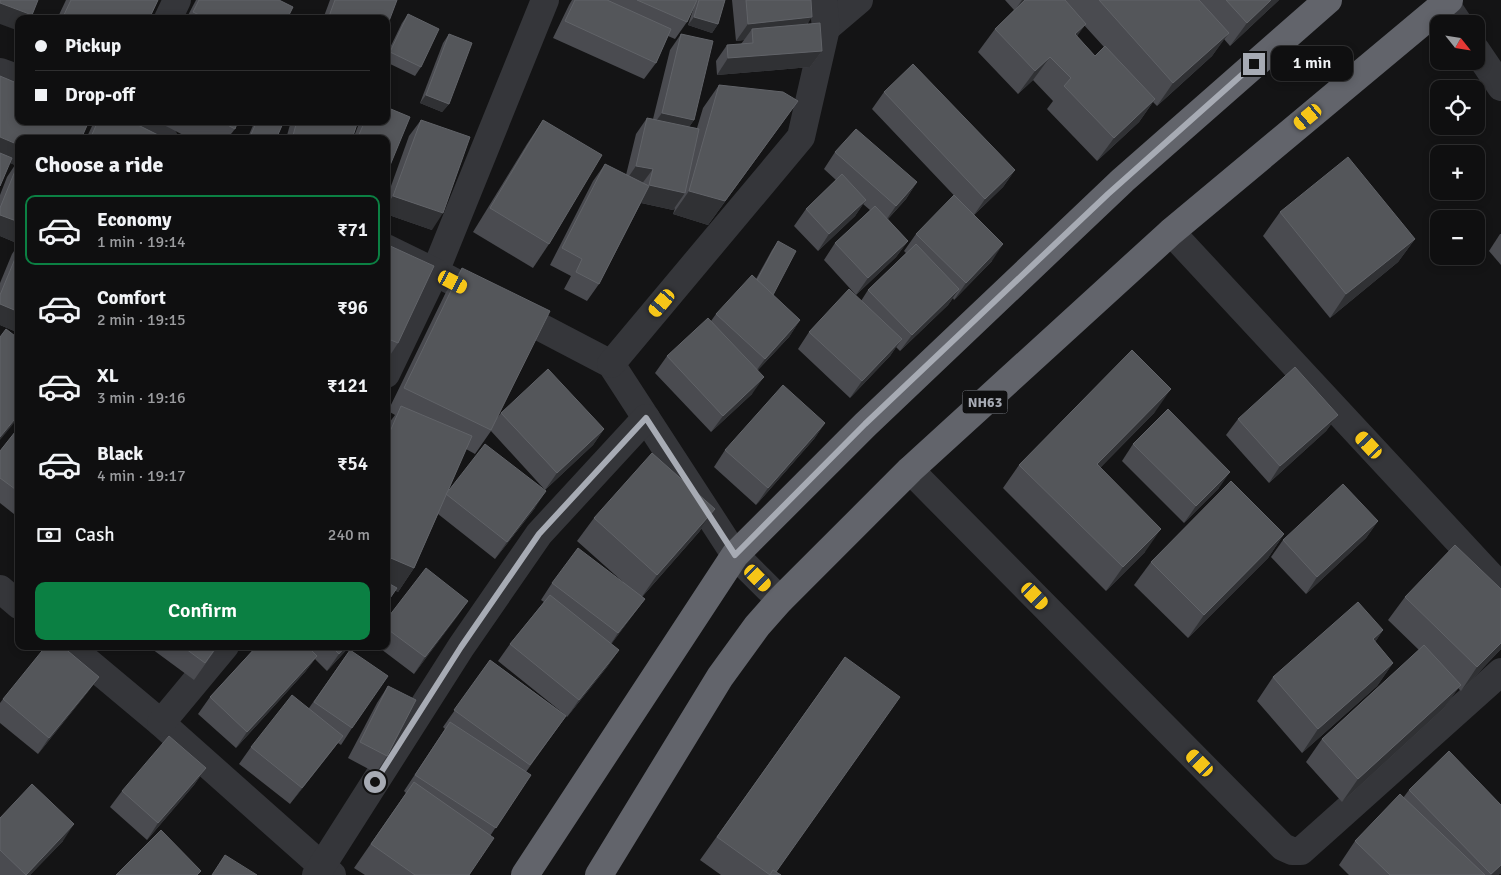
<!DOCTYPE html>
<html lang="en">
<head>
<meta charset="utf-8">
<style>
  :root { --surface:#0f0f10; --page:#1d1d1e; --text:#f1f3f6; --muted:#9b9c9f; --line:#2f2f30; --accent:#0b8043 }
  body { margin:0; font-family:Signika,sans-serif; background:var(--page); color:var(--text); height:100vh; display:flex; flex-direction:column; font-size:19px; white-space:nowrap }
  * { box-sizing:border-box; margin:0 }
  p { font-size:16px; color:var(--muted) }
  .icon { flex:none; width:28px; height:28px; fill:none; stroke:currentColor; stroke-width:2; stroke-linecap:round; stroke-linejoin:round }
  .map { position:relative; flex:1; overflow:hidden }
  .panel { position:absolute; left:15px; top:135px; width:375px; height:515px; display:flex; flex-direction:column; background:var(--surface); border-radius:10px; box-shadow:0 2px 8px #0003,0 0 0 1px var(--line) }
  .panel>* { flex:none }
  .guide { position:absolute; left:15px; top:15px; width:375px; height:110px; border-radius:10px; box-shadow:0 2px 8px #0003,0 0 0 1px var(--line); display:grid; align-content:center; height:110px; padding:0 20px; background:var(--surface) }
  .needle { width:32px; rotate:120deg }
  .fabs { position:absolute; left:1430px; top:15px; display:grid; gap:10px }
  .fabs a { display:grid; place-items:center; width:55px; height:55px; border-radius:10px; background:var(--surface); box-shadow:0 2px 8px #0003,0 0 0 1px var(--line); font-size:25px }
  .end { position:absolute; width:22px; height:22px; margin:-11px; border:6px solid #a7abb4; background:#111; box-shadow:0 0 0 2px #111 }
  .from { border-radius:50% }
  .bubble { position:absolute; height:35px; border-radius:10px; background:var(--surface); box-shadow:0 2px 8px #0003,0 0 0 1px var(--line); font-size:16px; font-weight:600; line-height:35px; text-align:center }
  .car { position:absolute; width:15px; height:30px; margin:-15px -8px; border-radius:6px; box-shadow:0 0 4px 1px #0007; background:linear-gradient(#f5c518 24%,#345 0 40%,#f5c518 0 76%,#345 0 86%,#f5c518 0) }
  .guide b { display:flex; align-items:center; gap:18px; height:48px; font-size:19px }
  .guide b+b { border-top:1px solid var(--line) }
  .guide i { width:12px; height:12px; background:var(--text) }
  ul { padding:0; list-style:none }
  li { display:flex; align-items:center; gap:15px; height:70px; margin:0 10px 8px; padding:0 10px; border:2px solid transparent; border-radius:10px }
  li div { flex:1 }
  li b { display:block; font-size:19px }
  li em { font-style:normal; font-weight:600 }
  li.selected { border-color:var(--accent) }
  li>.icon { width:45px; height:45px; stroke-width:1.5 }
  h2 { padding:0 20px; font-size:22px; line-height:60px }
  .pay { display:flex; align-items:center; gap:12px; height:55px; padding:0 20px; font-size:19px }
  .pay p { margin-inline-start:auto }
  .action { display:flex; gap:10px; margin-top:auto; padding:10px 20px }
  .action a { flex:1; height:58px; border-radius:10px; background:var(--accent); color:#fff; font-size:20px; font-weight:600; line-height:58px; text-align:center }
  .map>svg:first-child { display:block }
</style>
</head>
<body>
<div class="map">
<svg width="1501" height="875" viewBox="0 0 1501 875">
  <rect width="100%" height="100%" fill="#141415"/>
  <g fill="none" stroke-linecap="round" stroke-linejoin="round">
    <g stroke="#35363a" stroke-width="28">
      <path d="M545,0l-110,272 176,92 124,191 45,45"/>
      <path d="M1443,0l16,24"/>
      <path d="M168,19l9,-19"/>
      <path d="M826,28l33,-28"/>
      <path d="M1476,50l25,37"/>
      <path d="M0,72l19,7"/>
      <path d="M132,121l32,18"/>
      <path d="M1171,232l330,355"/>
      <path d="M386,248l49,24 -49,102"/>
      <path d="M611,364l190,-227 25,-109 -3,-28"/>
      <path d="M910,470l373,377 9,4h9l200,-179"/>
      <path d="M0,589l19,16"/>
      <path d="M69,646l92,77 171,152"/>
      <path d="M161,723l64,-77"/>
      <path d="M316,875l145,-228 78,-113 107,-116"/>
    </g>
    <g stroke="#62646b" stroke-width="28">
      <path d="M525,875l210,-320 130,-130 258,-245 205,-180"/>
      <path d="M599,875l121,-198 37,-51 23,-26 130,-130 261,-238 278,-232"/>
    </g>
  </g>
  <g fill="#4a4b50" fill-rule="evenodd">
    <path d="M66,0h92l-9,19h-92z"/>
    <path d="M196,0h83l8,19h-101z"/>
    <path d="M330,0h67l-11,19h-63z"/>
    <path d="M572,0h153l-7,24 -6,9 -24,-8 6,-18 -7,15 -12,17 -7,-3 -12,27 -12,16 -91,-41 16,-33z"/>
    <path d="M732,0h79l-3,24 14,27 -12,16 -93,8 -1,-14 11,-16 14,-1 3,-4 -8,1z"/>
    <path d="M1005,0h274l-49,46 -6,-7 -12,17 -55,50 -4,-4 -14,20 -42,39 -50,-52 6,-8 -20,-21 -15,14 -40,-42 17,-23 19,-19zM1084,25l20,22 -9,9 -18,-20z"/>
    <path d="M408,14l13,53 -6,9 -29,-14v-6l16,-33z"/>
    <path d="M449,34v70l-7,8 -22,-9 23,-60z"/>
    <path d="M681,34l13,86 -5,7 8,1 6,-20 16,-23 79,16 -90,124 -35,-11 2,-6 -2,2 -32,-7 -42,81 -12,17 -23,-12 7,-13 -21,-11 43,-84 12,-17 21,11 10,-41 11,-16 6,1 17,-69z"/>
    <path d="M19,84v160l-19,-8v-41l7,-18 8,-12 -5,-2z"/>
    <path d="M884,92l131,78 -12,17 -29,28 18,46 -38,39 -1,-2 -5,7 -48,46 -4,-4 -6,9 -40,42 -52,-49 11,-17 52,-31 7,-11 38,-37 -2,-2 12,-17 50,-26 -94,-99z"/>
    <path d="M421,120l11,110 -46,-16v-14l23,-64z"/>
    <path d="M543,120l6,124 -16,24 -60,-36 54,-88z"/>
    <path d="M95,121h35l29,18h-73l6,-13z"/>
    <path d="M156,121h82l-3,8 -8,10h-36z"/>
    <path d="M255,121h29l-8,18h-29z"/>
    <path d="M291,121h67l-6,18h-66z"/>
    <path d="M360,121h26v18h-33z"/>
    <path d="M835,152l82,30 -11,17 -18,20 20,22 -12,16 -40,38 -32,-35 11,-17 35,-33 -7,-6 -8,12 -37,35 -24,-25 12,-17 30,-29 -12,-11z"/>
    <path d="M1280,212l135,27 -17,23 -68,56 -67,-82z"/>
    <path d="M1500,234h1v31l-12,-14z"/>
    <path d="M778,241l-5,54 27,25 -11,17 -31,33 -6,24 -41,38 -56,-59 12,-17 44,-35 5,-7 40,-35 16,-29z"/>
    <path d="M19,244v89l-19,-8v-42l12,-29z"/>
    <path d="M388,245l10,98 -11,17 -1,-112z"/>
    <path d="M462,268l34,151 5,-6 103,16 -11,16 -48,45 -54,-59 -16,23 -9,-5 -19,44 88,15 -40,51 -57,-45 -24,54 -16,24 -3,-2 -9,14v-177l9,-12 -7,-4 58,-119z"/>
    <path d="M1155,412l-55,56 45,84 -39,39 -103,-103 16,-23z"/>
    <path d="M1338,415l-12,16 -57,52 -43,-48 12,-16z"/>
    <path d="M825,423l-11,16 -58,66 -42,-38 11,-17z"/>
    <path d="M19,427v91l-19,-15v-52z"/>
    <path d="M1133,444l86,44 -35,35 -62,-62z"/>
    <path d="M715,509l-16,23 -57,65 3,2 -34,45 8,6 -12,17 -40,50 -1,-1 -40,56 5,3 -41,61 -21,39h-104l-11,-7 52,-75 -2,-2 41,-62 -2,-2 47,-67 74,54 -66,-53 12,-17 34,-42 -3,-2 11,-17 71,-1 -46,-41 17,-23z"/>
    <path d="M1378,521l-12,17 -60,56 -35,-37 12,-17z"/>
    <path d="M1284,534l-16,24 -80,80 -54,-53 17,-23z"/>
    <path d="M1405,597l96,52 -40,42 -3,-3 -14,20 -102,94 -36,-40 16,-23 97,-89 -31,-30z"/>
    <path d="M468,601l-54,73 -37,-28h9v-26z"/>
    <path d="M1383,630l-8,12 18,21 -16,23 -75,67 -45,-52 16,-24z"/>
    <path d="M154,646h64l-24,34 -42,-31z"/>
    <path d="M257,646h93l-23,25 -12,-12 -10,13 -69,76 -38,-34 12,-17z"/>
    <path d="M350,650l2,78 -11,17 -3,-2 -48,61 -51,-40 12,-17 58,-39z"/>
    <path d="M845,657l-69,215 5,3h-60l-21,-15z"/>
    <path d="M99,677l-12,16 -49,61 -38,-31v-20l3,-4z"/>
    <path d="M388,686l-1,70 -11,17 -28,-15 29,-55z"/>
    <path d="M206,768l-12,17 -47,55 -37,-33 12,-16z"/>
    <path d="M1409,790l92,15v68l-3,2h-149l-10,-10 16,-24 48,-43z"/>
    <path d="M0,818l63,23 -33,34h-30z"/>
  </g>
  <g fill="#303134">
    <path d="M1022,0h3l-10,10z"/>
    <path d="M1271,0h8l-49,46 17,-23z"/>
    <path d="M0,3l32,12 -3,4h-10v12l-19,-7z"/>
    <path d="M694,17l24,7 -6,9 -24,-8z"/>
    <path d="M812,17l-11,17 -49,-5 -8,11 -8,1 12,-17z"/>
    <path d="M1086,24l-17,23 6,-13z"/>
    <path d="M1229,33l-17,23 -55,50 16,-23z"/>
    <path d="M822,51l-12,16 -93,8 11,-17z"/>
    <path d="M1050,57l-17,23 -15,14 17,-23z"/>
    <path d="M426,95l23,9 -7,8 -22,-9z"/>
    <path d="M1155,99l-16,23 -42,39 17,-23z"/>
    <path d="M798,101l-90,124 -35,-11 16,-23z"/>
    <path d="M662,113l32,7 -12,17 -32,-8z"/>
    <path d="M0,137l19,8v16l-4,4 -15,-6z"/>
    <path d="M636,166l17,3 -12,16 -16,-3z"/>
    <path d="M1015,170l-12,17 -29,28 11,-16z"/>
    <path d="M917,182l-11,17 -22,24 12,-17z"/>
    <path d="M649,185l36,8 -12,17 -36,-8z"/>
    <path d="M393,196l50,17 -11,17 -46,-16v-8z"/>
    <path d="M866,200l-11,16 -37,35 11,-17z"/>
    <path d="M0,215l19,7v22l-19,-8z"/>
    <path d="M1415,239l-17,23 -68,56 16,-24z"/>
    <path d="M908,241l-12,16 -40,38 12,-17z"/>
    <path d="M1003,244l-11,17 -38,39 12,-17z"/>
    <path d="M959,289l-11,16 -48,46 12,-16z"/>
    <path d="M0,304l19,8v21l-19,-8z"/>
    <path d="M800,320l-11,17 -36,38 12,-16z"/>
    <path d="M902,339l-12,17 -40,42 12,-17z"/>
    <path d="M764,377l-12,17 -41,38 12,-16z"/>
    <path d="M1171,389l-16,23 -75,76 17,-24z"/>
    <path d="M19,414v3l-19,23v-3z"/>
    <path d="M1338,415l-12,16 -57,52 11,-17z"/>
    <path d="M825,423l-11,16 -58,66 12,-17z"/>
    <path d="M604,429l-11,16 -48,45 12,-17z"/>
    <path d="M1230,472l-11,16 -35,35 12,-17z"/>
    <path d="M546,491l-11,17 -40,51 12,-17z"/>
    <path d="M715,509l-16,23 -58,66 16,-23z"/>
    <path d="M1378,521l-12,17 -60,56 11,-17z"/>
    <path d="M1161,529l-16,23 -39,39 17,-24z"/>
    <path d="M1284,534l-16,24 -80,80 16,-23z"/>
    <path d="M386,556l28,12 -16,24 -12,-5z"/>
    <path d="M645,599l-12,16 -26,35 11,-17z"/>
    <path d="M468,601l-11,16 -43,57 11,-17z"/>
    <path d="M1383,630l-16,24 6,-15z"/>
    <path d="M1501,643v6l-40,42 16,-24z"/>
    <path d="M346,646h4l-23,25 12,-17z"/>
    <path d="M619,650l-12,17 -40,50 12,-17z"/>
    <path d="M317,656l-12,16 -69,76 11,-16z"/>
    <path d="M1393,663l-16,23 -75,67 16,-24z"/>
    <path d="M99,677l-12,16 -49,61 11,-16z"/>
    <path d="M1461,685l-17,23 -102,94 16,-23z"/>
    <path d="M343,736l-12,16 -41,52 12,-16z"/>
    <path d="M206,768l-12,17 -47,55 11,-17z"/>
    <path d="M74,824l-11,17 -33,34h-4z"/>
    <path d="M1501,865v8l-3,2h-7z"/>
  </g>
  <g fill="#54565a" stroke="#616368">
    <path d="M0,0h38l-6,15 -32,-12z"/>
    <path d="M71,0h87l-9,19h-87z"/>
    <path d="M199,0h80l14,7 -6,12h-80l-14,-7z"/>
    <path d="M335,0h62l-11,29v-10h-58z"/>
    <path d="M575,0h32l64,29 -15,34 -91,-42z"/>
    <path d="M637,0h60l-10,22z"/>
    <path d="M699,0h26l-7,24 -24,-7z"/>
    <path d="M746,0h65l1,17 -64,7z"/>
    <path d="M1025,0h40l21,24 -11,10 20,22 10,-10 50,53 -41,39 -50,-52 7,-8 -21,-21 -15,14 -40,-42z"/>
    <path d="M1099,0h100l30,33 -56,50z"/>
    <path d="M1226,0h45l-24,23z"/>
    <path d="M408,14l31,15 -18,38 -31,-15z"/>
    <path d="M820,23l2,28 -94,7 -1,-13 26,-2 -1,-14z"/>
    <path d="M449,34l23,9 -23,61 -23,-9z"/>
    <path d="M681,34l32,7 -19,79 -32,-7z"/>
    <path d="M913,64l102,106 -30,29 -101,-107z"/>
    <path d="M0,76l19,8v37h70l-8,18h-62v6l-19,-8z"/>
    <path d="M719,85l64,7 15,9 -73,100 -36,-10z"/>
    <path d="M386,107l24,10 -24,58v-36h-29l8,-18h21z"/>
    <path d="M647,118l52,11 -14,64 -36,-8 4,-16 -17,-3z"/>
    <path d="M421,120l49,17 -27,76 -50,-17z"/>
    <path d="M543,120l59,35 -53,89 -59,-36z"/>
    <path d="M98,121h32l30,15 -1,3h-69z"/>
    <path d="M220,121h18l-3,8z"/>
    <path d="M257,121h27l-8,18h-27z"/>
    <path d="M297,121h61l-6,18h-60z"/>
    <path d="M856,129l61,53 -21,24 -61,-54z"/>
    <path d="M0,153l12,5 -12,28z"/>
    <path d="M1348,157l67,82 -69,55 -66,-82z"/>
    <path d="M19,161v61l-19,-7v-7z"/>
    <path d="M605,164l44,22 -50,98 -23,-12 6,-13 -20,-11z"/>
    <path d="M842,174l24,26 -37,34 -23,-25z"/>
    <path d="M954,195l49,49 -37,39 -50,-49z"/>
    <path d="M875,206l33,35 -40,37 -33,-35z"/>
    <path d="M778,241l18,10 -23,44 -16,-15z"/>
    <path d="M916,244l43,45 -47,46 -44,-45z"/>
    <path d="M388,245l46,21 -36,77 -12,-5v-88z"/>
    <path d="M19,249v63l-19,-8v-9z"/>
    <path d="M462,268l88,43 -59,119 -87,-42z"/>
    <path d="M752,275l48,45 -35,39 -49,-45z"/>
    <path d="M849,289l53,50 -40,42 -53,-49z"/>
    <path d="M708,318l56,59 -41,39 -56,-60z"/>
    <path d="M6,329l13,10v75l-19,23v-100z"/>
    <path d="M1132,350l39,39 -74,75 64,65 -38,38 -104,-102z"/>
    <path d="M1295,367l43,48 -58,51 -42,-47z"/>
    <path d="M548,369l56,60 -47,44 -56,-60z"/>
    <path d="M783,385l42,38 -57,65 -43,-38z"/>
    <path d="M401,406l71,30 -58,132 -28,-12v-115z"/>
    <path d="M1168,409l62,63 -34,34 -63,-62z"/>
    <path d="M19,427v65l-19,-14v-27z"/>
    <path d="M485,444l61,47 -39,51 -61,-48z"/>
    <path d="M652,453l63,56 -58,66 -63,-57z"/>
    <path d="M1231,481l53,53 -80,81 -53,-53z"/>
    <path d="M1343,484l35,37 -61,56 -34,-37z"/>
    <path d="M1455,545l46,44v54l-24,24 -72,-70z"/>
    <path d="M578,548l67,51 -27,34 -66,-50z"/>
    <path d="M426,568l42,33 -43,56 -39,-29v-8z"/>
    <path d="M386,582l11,6 -11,16z"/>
    <path d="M550,595l69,55 -40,50 -69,-56z"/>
    <path d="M1358,602l25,28 -10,9 20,24 -75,66 -45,-52z"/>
    <path d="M1424,645l37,40 -103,94 -36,-40z"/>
    <path d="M46,646h16l37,31 -50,61 -46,-39z"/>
    <path d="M182,646h35l-12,17z"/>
    <path d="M257,646h50l10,10 -70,76 -37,-35z"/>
    <path d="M331,646h15l-7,8z"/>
    <path d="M350,650l38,26 -36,52 -38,-26z"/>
    <path d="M845,657l55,40 -124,175 -3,-2 -3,5 -53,-38z"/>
    <path d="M490,660l76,56 -36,49 -76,-55z"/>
    <path d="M388,686l28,14 -29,56 -27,-14z"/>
    <path d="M292,695l51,41 -41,52 -51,-41z"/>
    <path d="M450,722l81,53 -35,53 -81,-53z"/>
    <path d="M169,736l37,32 -48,55 -36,-32z"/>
    <path d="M1449,751l52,54v60l-10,9 -82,-84z"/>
    <path d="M414,782l80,56 -25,37h-54l-44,-31z"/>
    <path d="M32,784l42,40 -48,51 -26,-25v-32z"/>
    <path d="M1400,794l85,81h-95l-35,-34z"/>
    <path d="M161,830l40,41 -4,4h-81z"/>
    <path d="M225,855l32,20h-45z"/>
    <path d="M773,870l8,5h-11z"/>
  </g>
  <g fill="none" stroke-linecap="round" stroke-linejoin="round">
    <path stroke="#a7abb4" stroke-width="6" d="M375,782l86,-135 78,-113 107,-116 89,137 130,-131 243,-230 146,-130"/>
  </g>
  <g text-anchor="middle" stroke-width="4" stroke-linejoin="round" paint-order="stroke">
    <rect fill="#0f0f10" stroke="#797c83" stroke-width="1" x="962.5" y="390.5" width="45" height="23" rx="4"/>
    <g font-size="14" font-weight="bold" fill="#a7abb4">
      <text x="985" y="407">NH63</text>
    </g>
  </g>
</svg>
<div class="fabs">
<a><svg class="needle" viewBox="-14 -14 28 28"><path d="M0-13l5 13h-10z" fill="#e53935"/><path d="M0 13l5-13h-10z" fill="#9b9c9f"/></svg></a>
<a><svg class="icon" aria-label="locate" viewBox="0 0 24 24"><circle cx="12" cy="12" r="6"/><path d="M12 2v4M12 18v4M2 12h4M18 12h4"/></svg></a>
<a>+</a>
<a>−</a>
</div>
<i class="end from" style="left:375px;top:782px"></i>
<i class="end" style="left:1254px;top:64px"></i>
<div class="bubble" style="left:1271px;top:46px;width:82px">1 min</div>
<i class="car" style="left:1308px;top:117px;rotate:230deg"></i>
<i class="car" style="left:453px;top:282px;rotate:117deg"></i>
<i class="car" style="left:662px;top:303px;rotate:220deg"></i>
<i class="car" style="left:1369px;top:445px;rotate:317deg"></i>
<i class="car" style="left:758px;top:578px;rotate:135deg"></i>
<i class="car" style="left:1035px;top:596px;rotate:136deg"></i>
<i class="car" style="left:1200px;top:763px;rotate:315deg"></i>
<div class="guide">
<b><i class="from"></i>Pickup</b>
<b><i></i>Drop-off</b>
</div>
<section class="panel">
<h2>Choose a ride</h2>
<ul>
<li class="selected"><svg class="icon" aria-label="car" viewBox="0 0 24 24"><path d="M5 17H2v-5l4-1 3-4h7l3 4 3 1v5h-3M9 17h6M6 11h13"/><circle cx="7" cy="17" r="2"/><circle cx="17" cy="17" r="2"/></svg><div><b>Economy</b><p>1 min · 19:14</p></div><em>₹71</em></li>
<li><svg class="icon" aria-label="car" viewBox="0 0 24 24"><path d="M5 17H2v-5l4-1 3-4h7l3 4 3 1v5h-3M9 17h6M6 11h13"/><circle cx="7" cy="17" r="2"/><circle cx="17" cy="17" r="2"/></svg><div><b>Comfort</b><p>2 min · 19:15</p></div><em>₹96</em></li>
<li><svg class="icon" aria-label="car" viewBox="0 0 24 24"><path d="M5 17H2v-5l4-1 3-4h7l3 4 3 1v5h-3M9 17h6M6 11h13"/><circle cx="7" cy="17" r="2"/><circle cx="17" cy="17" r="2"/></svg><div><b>XL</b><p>3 min · 19:16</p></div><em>₹121</em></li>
<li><svg class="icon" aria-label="car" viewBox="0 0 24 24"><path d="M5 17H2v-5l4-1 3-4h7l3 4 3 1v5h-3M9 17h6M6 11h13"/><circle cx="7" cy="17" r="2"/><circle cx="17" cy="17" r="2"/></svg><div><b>Black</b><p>4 min · 19:17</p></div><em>₹54</em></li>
</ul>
<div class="pay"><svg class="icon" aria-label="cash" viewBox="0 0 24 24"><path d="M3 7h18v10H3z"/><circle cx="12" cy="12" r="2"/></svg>Cash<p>240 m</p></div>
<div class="action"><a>Confirm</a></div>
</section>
</div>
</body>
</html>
